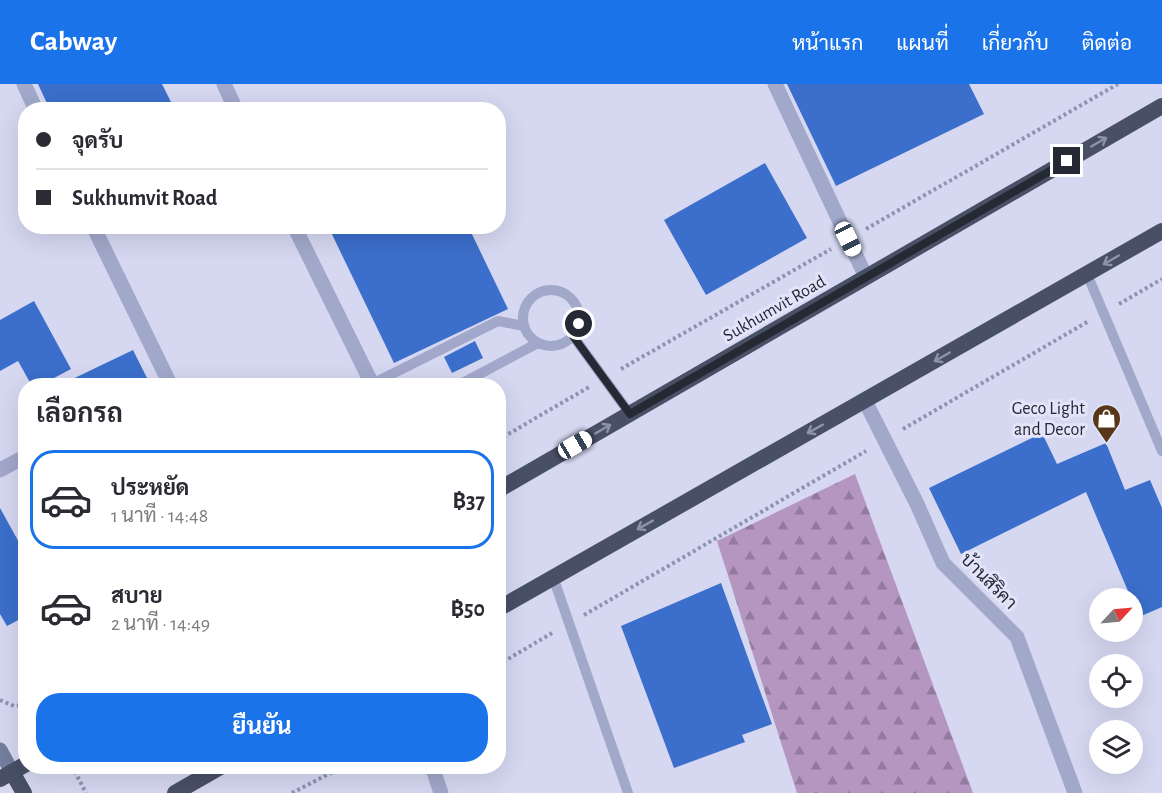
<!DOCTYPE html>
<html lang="th">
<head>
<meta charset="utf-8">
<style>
  :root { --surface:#fff; --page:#f7f7f7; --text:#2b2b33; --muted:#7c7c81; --line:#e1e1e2; --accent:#1a73e8 }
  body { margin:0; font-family:"Alegreya Sans",Sarabun,sans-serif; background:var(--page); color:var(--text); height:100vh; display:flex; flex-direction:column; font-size:22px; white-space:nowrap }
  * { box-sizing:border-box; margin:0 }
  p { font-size:20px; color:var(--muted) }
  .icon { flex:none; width:33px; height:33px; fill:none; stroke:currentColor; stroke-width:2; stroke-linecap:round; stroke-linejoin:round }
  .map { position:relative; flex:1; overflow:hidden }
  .panel { position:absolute; left:18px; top:294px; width:488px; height:396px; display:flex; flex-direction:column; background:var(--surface); border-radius:24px; box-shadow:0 6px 24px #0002 }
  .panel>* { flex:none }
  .top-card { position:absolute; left:18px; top:18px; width:488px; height:132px; border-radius:24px; box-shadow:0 6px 24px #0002; display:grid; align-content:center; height:132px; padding:0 18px; background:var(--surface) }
  .needle { width:39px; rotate:64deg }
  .controls { position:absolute; left:1089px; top:504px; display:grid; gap:12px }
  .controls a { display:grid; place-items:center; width:54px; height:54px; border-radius:50%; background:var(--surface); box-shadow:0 6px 24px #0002; font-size:30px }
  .end { position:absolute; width:27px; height:27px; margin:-14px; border:8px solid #252934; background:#fff; box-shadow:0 0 0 3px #fff }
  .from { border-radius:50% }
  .car { position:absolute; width:18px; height:36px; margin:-18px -9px; border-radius:8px; box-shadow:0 0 4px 2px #0007; background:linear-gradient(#fff 24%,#345 0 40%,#fff 0 76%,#345 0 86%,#fff 0) }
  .top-card b { display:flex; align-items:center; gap:21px; height:57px; font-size:22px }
  .top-card b+b { border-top:2px solid var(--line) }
  .top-card i { width:15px; height:15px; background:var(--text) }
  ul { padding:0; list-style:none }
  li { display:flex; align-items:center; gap:18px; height:99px; margin:0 12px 9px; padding:0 6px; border:3px solid transparent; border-radius:24px }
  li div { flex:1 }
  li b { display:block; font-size:22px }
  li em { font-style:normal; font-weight:700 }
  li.selected { border-color:var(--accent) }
  li>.icon { width:54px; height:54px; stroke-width:1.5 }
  h2 { padding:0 18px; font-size:27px; line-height:72px }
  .primary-button { display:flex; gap:12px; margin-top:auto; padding:12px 18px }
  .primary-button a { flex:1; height:69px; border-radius:24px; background:var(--accent); color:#fff; font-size:24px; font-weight:700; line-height:69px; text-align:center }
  header { display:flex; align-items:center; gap:36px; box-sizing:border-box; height:84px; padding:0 30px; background:var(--accent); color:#fff }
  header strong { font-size:28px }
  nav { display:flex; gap:33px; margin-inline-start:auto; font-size:21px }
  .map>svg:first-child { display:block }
</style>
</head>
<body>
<header>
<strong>Cabway</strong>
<nav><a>หน้าแรก</a><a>แผนที่</a><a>เกี่ยวกับ</a><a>ติดต่อ</a></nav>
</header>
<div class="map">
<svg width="1162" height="709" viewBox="0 0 1162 709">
  <defs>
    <pattern id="forest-firs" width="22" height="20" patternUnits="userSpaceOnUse" patternTransform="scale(1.5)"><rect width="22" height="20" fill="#b596c1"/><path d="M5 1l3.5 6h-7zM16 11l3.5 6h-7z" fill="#937a9e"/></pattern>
  </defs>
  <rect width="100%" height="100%" fill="#d6d8f2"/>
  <path fill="url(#forest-firs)" d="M855,390l118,319h-176l-80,-252z"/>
  <g fill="#3b6fcb">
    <path d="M38,0h124l13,26h-125z"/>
    <path d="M787,0h182l15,30 -148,72z"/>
    <path d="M765,79l42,75 -101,57 -42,-75z"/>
    <path d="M328,142h140l40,83 -114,54z"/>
    <path d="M34,217l37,68 -32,17h-7l-14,-25 -18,10v-51z"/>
    <path d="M475,257l8,17 -31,15 -8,-16z"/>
    <path d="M133,266l18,36h-93z"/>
    <path d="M1042,349l15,31 49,-21 19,47 25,-10 12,28v99l-23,10 -53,-125 -125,62 -32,-66z"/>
    <path d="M0,424l26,47v61l-19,10 -7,-12z"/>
    <path d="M721,499l51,141 -30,11 3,7 -71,26 -53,-142z"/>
  </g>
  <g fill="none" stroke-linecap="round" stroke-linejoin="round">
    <g stroke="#8d93b5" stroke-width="4" stroke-dasharray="3 3" stroke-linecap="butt">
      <path d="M866,145l252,-145"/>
      <path d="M1119,220l43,-25"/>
      <path d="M621,285l210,-120"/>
      <path d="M903,345l186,-108"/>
      <path d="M498,356l91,-53"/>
      <path d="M584,531l282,-164"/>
      <path d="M498,581l54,-32"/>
      <path d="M0,616l14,6 12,-1"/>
      <path d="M72,682l14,27"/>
      <path d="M292,709l52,-27"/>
    </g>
    <g stroke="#a2a8ca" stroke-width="10">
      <path d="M1087,190l75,177"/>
      <circle cx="551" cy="234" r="28"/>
      <path d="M573,252l57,78"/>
      <path d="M372,300l126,-63 26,5"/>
      <path d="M457,302l81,-43"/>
      <path d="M553,493l75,216"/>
    </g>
    <g stroke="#a2a8ca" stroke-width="15">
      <path d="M24,0l12,26"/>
      <path d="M224,0l12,26"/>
      <path d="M775,0l91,193"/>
      <path d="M93,142l78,160"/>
      <path d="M294,142l79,160"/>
      <path d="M865,317l52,103 26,59 74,74 58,156"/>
      <path d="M0,386l26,-14"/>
    </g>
    <path stroke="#a2a8ca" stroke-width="15" d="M432,682l9,27"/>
    <path stroke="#747e9d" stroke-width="15" d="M0,666l12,22"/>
    <g stroke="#485066" stroke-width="16">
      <path d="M498,406l664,-384"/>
      <path d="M498,525l664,-378"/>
      <path d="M12,688l12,21"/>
      <path d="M0,695l26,-15"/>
      <path d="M175,709l47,-27"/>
    </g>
  </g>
  <defs><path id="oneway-shaft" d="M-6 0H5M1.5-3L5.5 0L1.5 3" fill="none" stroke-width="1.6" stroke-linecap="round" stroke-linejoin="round" transform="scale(1.5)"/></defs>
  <g stroke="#8e93a8">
    <use href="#oneway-shaft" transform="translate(1099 58) rotate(-30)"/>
    <use href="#oneway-shaft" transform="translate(1111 176) rotate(150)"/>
    <use href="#oneway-shaft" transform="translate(942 273) rotate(150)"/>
    <use href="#oneway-shaft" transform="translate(603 345) rotate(-30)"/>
    <use href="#oneway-shaft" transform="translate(815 345) rotate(151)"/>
    <use href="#oneway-shaft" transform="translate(645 441) rotate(151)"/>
  </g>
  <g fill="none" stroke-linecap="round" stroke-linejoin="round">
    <path stroke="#252934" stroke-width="8" d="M579,240l-6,12 57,78 437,-253"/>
  </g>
  <defs>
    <symbol id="shop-pin" viewBox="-11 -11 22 30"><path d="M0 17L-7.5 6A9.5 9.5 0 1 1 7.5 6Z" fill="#573619" stroke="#e3e4f9"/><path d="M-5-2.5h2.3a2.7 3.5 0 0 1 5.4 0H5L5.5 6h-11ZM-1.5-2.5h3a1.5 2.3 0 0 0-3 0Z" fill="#fff"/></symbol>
  </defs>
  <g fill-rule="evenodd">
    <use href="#shop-pin" x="1090" y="318" width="33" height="45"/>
  </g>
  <g text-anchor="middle" stroke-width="6" stroke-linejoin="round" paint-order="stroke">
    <g font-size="18" fill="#252934" stroke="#e3e4f9">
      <text transform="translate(774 224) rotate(-30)" y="6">Sukhumvit Road</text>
      <text transform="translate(989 497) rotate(45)" y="6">บ้านสิริคา</text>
    </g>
    <g font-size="18" fill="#252934" stroke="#e3e4f9" text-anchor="end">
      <text x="1085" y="330">Geco Light<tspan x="1085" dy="21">and Decor</tspan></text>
    </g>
  </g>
</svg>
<div class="controls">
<a><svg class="needle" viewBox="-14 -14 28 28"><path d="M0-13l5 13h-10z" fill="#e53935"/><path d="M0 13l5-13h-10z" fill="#7c7c81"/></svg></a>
<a><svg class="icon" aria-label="locate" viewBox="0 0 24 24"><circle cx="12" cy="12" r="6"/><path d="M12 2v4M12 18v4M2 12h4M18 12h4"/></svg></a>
<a><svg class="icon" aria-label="layers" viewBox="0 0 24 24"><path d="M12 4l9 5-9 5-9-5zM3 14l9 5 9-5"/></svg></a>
</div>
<i class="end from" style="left:579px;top:240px"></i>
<i class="end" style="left:1067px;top:77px"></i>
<i class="car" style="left:848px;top:155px;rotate:154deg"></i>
<i class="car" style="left:575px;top:361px;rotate:60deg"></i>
<div class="top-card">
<b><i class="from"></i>จุดรับ</b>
<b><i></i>Sukhumvit Road</b>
</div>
<section class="panel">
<h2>เลือกรถ</h2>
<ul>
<li class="selected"><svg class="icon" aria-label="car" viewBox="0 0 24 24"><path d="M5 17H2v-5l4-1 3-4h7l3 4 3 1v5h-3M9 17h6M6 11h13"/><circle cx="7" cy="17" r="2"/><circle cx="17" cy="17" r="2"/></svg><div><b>ประหยัด</b><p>1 นาที · 14:48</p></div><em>฿37</em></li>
<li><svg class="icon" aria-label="car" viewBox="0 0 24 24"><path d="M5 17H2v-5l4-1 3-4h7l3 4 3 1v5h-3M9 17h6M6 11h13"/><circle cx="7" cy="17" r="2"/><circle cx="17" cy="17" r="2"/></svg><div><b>สบาย</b><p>2 นาที · 14:49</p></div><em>฿50</em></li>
</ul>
<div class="primary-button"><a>ยืนยัน</a></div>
</section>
</div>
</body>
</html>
